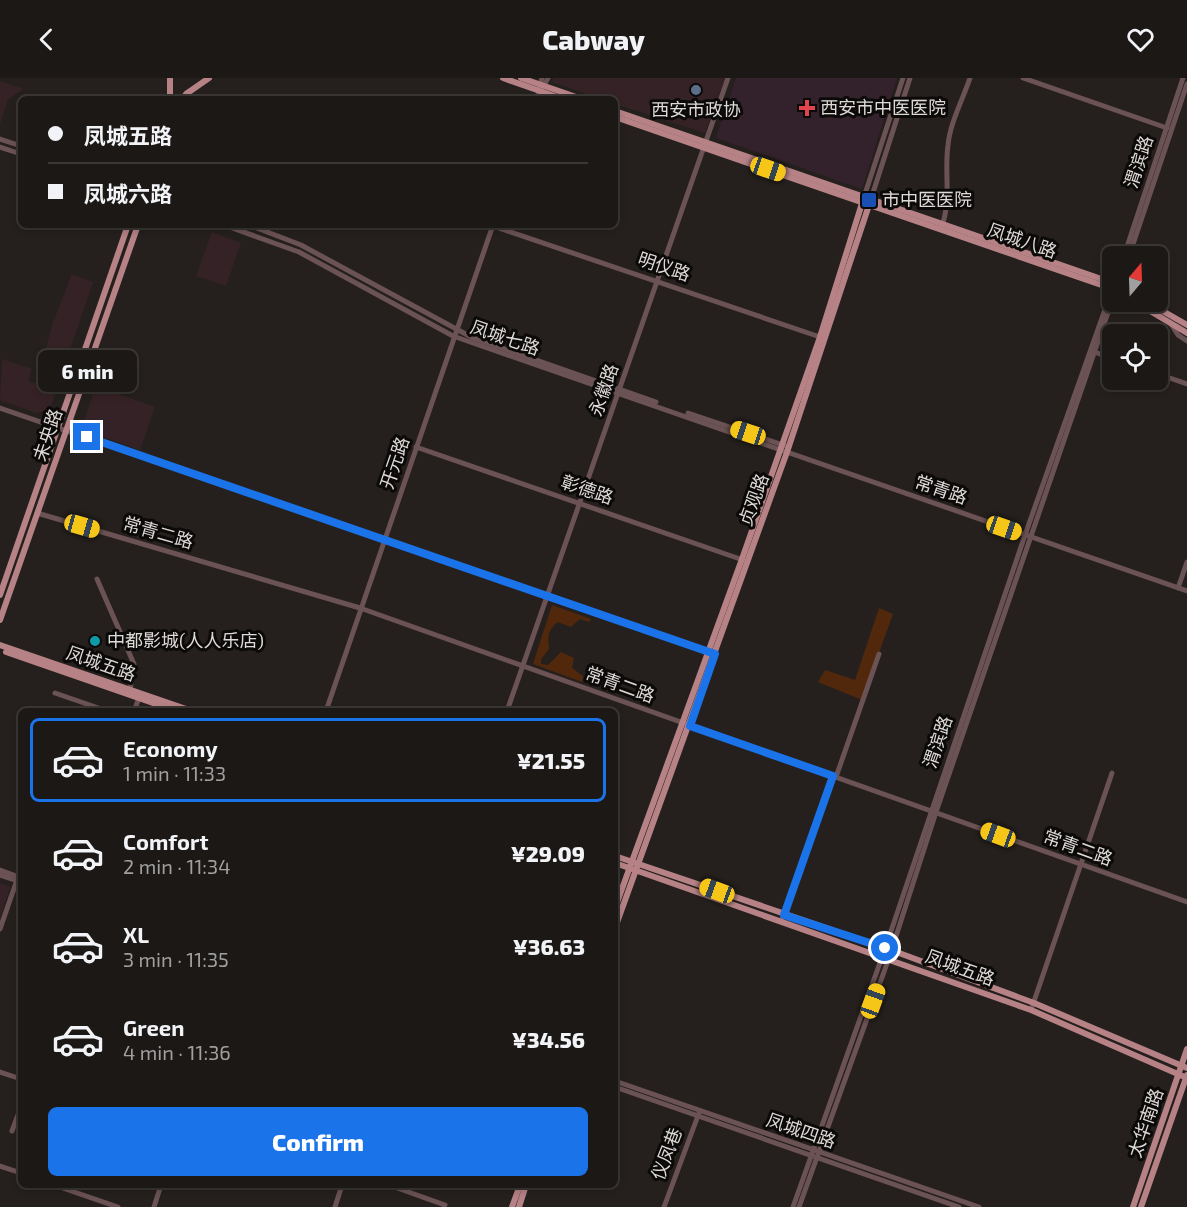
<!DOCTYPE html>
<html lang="en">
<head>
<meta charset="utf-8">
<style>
  :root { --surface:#1c1816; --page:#292523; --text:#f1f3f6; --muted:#a0a0a1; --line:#3a3735; --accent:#1a73e8 }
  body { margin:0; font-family:"Exo 2","Noto Sans SC",sans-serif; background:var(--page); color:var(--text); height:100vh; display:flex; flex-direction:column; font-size:22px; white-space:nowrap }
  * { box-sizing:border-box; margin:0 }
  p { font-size:20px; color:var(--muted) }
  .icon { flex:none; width:33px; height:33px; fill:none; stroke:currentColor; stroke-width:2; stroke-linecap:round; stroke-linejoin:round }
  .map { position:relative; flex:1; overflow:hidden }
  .panel { position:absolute; left:18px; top:630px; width:600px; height:480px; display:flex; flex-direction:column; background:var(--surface); border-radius:9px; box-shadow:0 3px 9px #0003,0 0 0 2px var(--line) }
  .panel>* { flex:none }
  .hud { position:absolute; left:18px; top:18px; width:600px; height:132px; border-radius:9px; box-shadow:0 3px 9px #0003,0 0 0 2px var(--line); display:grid; align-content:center; height:132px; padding:0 30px; background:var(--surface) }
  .needle { width:39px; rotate:19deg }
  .buttons { position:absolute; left:1102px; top:168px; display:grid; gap:12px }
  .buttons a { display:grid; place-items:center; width:66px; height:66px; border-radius:9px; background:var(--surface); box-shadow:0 3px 9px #0003,0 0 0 2px var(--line); font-size:30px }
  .end { position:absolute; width:27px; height:27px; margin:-14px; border:8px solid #1a73e8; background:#fff; box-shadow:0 0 0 3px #fff }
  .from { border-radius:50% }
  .bubble { position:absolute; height:42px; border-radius:9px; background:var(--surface); box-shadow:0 3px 9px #0003,0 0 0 2px var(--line); font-size:20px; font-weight:800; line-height:42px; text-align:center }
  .car { position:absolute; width:18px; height:36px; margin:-18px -9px; border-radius:8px; box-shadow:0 0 4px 2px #0007; background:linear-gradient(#f5c518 24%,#345 0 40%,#f5c518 0 76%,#345 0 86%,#f5c518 0) }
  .hud b { display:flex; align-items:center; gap:21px; height:57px; font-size:22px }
  .hud b+b { border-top:2px solid var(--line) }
  .hud i { width:15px; height:15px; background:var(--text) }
  ul { padding:10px 0 0; list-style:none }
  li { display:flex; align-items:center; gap:18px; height:84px; margin:0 12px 9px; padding:0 18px; border:3px solid transparent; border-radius:9px }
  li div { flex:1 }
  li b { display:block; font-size:22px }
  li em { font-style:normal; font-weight:800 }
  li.active { border-color:var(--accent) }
  li>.icon { width:54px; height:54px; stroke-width:1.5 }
  .cta { display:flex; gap:12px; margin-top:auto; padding:12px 30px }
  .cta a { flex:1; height:69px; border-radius:9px; background:var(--accent); color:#fff; font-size:24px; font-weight:800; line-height:69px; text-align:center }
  header { display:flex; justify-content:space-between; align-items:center; height:78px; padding:0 30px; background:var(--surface); font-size:27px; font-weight:800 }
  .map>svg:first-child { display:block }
</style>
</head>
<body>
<header><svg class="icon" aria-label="back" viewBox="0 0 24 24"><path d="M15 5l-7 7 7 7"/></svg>Cabway<svg class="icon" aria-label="heart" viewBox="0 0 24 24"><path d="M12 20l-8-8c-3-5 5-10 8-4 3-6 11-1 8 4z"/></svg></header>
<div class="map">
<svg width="1187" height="1129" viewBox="0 0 1187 1129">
  <rect width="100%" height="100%" fill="#25201d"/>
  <g fill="#352226">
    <path d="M553,0h172l-20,55 -90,-29v-5h-14l-49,-17z"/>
    <path d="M0,3l24,8 -16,10 -8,25z"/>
    <path d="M212,154l29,11 -15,43 -30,-10z"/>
    <path d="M72,196l21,8 -42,124 -5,5 -10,2 -36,-13 2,-41 30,10 -4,12 9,3 15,-59z"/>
    <path d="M96,308l59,21 -15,43 -59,-21z"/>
    <path d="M0,805l10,4 -10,31z"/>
  </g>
  <path fill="#33222b" d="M736,0h161l-35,111 -146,-51z"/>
  <g fill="#52280d">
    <path d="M552,527l39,14 -2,3 -9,-3 -9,8 -13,-5c-11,8 -10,15 -9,27l-8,10v5l7,1 13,-13 13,6 -2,10 11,8 -1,6 -49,-18z"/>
    <path d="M879,530l14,6 -31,86 -44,-18 7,-12 30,10z"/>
  </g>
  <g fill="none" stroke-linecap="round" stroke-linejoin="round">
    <g stroke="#6b5254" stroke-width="5">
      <path d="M1023,0l144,50"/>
      <path d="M543,9l5,-9"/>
      <path d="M537,21l5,-21"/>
      <path d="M0,61l21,7"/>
      <path d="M0,69l21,7"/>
      <path d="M864,119l39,-119"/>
      <path d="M871,121l39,-121"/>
      <path d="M224,147l75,27 154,84 734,255"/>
      <path d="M249,147l52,20 172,93 183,64"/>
      <path d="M493,148l330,112"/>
      <path d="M941,150c11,-27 3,-55 7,-83 2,-22 15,-46 22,-67"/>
      <path d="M1124,178l59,-178"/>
      <path d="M1129,178l58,-172"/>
      <path d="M1171,246l7,11 9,6"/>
      <path d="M1092,273l21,8"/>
      <path d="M1158,296l29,10"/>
      <path d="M0,330l710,244"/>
      <path d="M688,335l101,34"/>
      <path d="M416,369l327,113"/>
      <path d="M37,435l323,95 827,294"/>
      <path d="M97,501l37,85 -4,26"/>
      <path d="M1178,510l9,-26"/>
      <path d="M55,615l52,18"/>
      <path d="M134,633l5,-13"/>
      <path d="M326,633l167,-486"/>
      <path d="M507,633l221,-633"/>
      <path d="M836,699l43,-123"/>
      <path d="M0,792l19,7"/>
      <path d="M0,797l21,7"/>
      <path d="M781,844l52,-147"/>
      <path d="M0,851l18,-52"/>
      <path d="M1031,932l81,-237"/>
      <path d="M0,994l21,7"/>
      <path d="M615,1003l364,126"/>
      <path d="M615,1009l344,120"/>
      <path d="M12,1053l9,-24"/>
      <path d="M0,1088l21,7"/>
      <path d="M54,1107l64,22"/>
      <path d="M389,1107l56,20 -1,2"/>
      <path d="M154,1129l7,-22"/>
      <path d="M335,1129l7,-22"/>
      <path d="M664,1129l35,-94"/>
      <path d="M793,1129l94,-264 138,-408 88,-248"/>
      <path d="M799,1129l90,-249 47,-146 177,-514"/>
    </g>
    <g stroke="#b68286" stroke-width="6">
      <path d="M503,0l60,21"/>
      <path d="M521,0l61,21"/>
      <path d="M170,21v-21"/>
      <path d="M183,21l3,-5 23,-16"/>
      <path d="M615,33l498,172"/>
      <path d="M615,39l498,172"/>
      <path d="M1135,224l52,31"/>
      <path d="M1147,224l40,23"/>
      <path d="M0,517l128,-370"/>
      <path d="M0,542l138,-395"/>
      <path d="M0,567l192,66"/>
      <path d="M6,574l170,59"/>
      <path d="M615,778l276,94 143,53 153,65"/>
      <path d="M615,785l416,147 156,68"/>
      <path d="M615,830l127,-349 78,-222 44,-140"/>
      <path d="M615,850l172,-476 84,-253"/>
      <path d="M512,1129l8,-22"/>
      <path d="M519,1129l7,-22"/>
      <path d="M1133,1129l54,-158"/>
      <path d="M1141,1129l46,-132"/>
    </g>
  </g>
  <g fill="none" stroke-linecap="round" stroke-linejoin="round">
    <path stroke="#1a73e8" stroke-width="8" d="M87,359l628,217 -25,72 143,50 -49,139 101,33"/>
  </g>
  <circle fill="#5c6f8a" stroke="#0c0a09" stroke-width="2" cx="696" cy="12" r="6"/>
  <path fill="#e0444e" stroke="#0c0a09" stroke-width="2" d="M804 21h6v6h6v6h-6v6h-6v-6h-6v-6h6z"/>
  <rect fill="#1a4fb4" stroke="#0c0a09" stroke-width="2" x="861" y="114" width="16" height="16" rx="3"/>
  <circle fill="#0f9aa8" stroke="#0c0a09" stroke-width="2" cx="95" cy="563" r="6"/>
  <g text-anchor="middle" stroke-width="6" stroke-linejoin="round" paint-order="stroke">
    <g font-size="18" fill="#dddad8" stroke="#0c0a09" text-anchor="start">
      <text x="820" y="36">西安市中医医院</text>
      <text x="696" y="38" text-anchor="middle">西安市政协</text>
      <text x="882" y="128">市中医医院</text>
      <text x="107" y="569">中都影城(人人乐店)</text>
    </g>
    <g font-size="18" fill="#dddad8" stroke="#0c0a09">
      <text transform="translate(1139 84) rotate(-72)" y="6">渭滨路</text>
      <text transform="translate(1022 163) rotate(19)" y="6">凤城八路</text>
      <text transform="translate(664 189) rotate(19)" y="6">明仪路</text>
      <text transform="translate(505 260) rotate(19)" y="6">凤城七路</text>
      <text transform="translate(604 312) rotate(-71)" y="6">永徽路</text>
      <text transform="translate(48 357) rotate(-71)" y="6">未央路</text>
      <text transform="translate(395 385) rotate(-71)" y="6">开元路</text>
      <text transform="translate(587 412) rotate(19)" y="6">彰德路</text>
      <text transform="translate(941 412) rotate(19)" y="6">常青路</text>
      <text transform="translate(754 422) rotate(-70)" y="6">贞观路</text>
      <text transform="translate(158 455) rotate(16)" y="6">常青二路</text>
      <text transform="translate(101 586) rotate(19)" y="6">凤城五路</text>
      <text transform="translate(620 607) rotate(20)" y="6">常青二路</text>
      <text transform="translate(938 664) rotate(-71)" y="6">渭滨路</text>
      <text transform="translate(1078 770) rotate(20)" y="6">常青二路</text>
      <text transform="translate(960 890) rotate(20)" y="6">凤城五路</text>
      <text transform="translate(1146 1045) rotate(-71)" y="6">太华南路</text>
      <text transform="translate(801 1053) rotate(19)" y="6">凤城四路</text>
      <text transform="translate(667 1076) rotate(-69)" y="6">仪凤巷</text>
    </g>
  </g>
</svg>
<div class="buttons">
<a><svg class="needle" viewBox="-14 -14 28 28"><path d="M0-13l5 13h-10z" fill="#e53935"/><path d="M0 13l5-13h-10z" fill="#a0a0a1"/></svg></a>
<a><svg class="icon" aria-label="locate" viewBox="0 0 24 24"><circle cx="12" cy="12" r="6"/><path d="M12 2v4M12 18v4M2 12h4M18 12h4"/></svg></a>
</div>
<i class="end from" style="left:885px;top:870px"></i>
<i class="end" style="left:87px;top:359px"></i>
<div class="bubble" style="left:38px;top:272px;width:99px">6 min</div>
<i class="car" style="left:768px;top:91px;rotate:109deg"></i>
<i class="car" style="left:748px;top:355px;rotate:288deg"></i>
<i class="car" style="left:82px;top:448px;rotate:106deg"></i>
<i class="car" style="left:1004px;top:450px;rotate:109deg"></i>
<i class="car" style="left:998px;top:757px;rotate:290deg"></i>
<i class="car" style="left:717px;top:813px;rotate:290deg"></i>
<i class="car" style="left:873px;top:923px;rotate:20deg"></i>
<div class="hud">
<b><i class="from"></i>凤城五路</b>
<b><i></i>凤城六路</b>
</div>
<section class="panel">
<ul>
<li class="active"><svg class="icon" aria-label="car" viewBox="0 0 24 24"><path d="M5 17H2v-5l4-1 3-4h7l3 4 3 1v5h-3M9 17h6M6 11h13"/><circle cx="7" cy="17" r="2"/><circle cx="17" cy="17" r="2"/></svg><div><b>Economy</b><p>1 min · 11:33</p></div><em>¥21.55</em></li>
<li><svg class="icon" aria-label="car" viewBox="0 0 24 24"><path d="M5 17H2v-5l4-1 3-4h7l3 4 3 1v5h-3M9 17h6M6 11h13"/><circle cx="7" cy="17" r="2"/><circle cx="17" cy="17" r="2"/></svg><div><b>Comfort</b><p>2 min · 11:34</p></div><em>¥29.09</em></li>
<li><svg class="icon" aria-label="car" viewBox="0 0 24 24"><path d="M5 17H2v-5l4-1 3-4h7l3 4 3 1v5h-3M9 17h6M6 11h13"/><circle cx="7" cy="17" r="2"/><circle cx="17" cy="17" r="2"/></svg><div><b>XL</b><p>3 min · 11:35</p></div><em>¥36.63</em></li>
<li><svg class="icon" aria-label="car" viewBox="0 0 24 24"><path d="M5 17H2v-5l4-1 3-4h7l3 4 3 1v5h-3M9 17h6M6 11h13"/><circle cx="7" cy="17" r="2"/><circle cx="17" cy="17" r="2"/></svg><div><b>Green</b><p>4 min · 11:36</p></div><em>¥34.56</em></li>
</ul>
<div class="cta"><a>Confirm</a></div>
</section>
</div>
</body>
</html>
